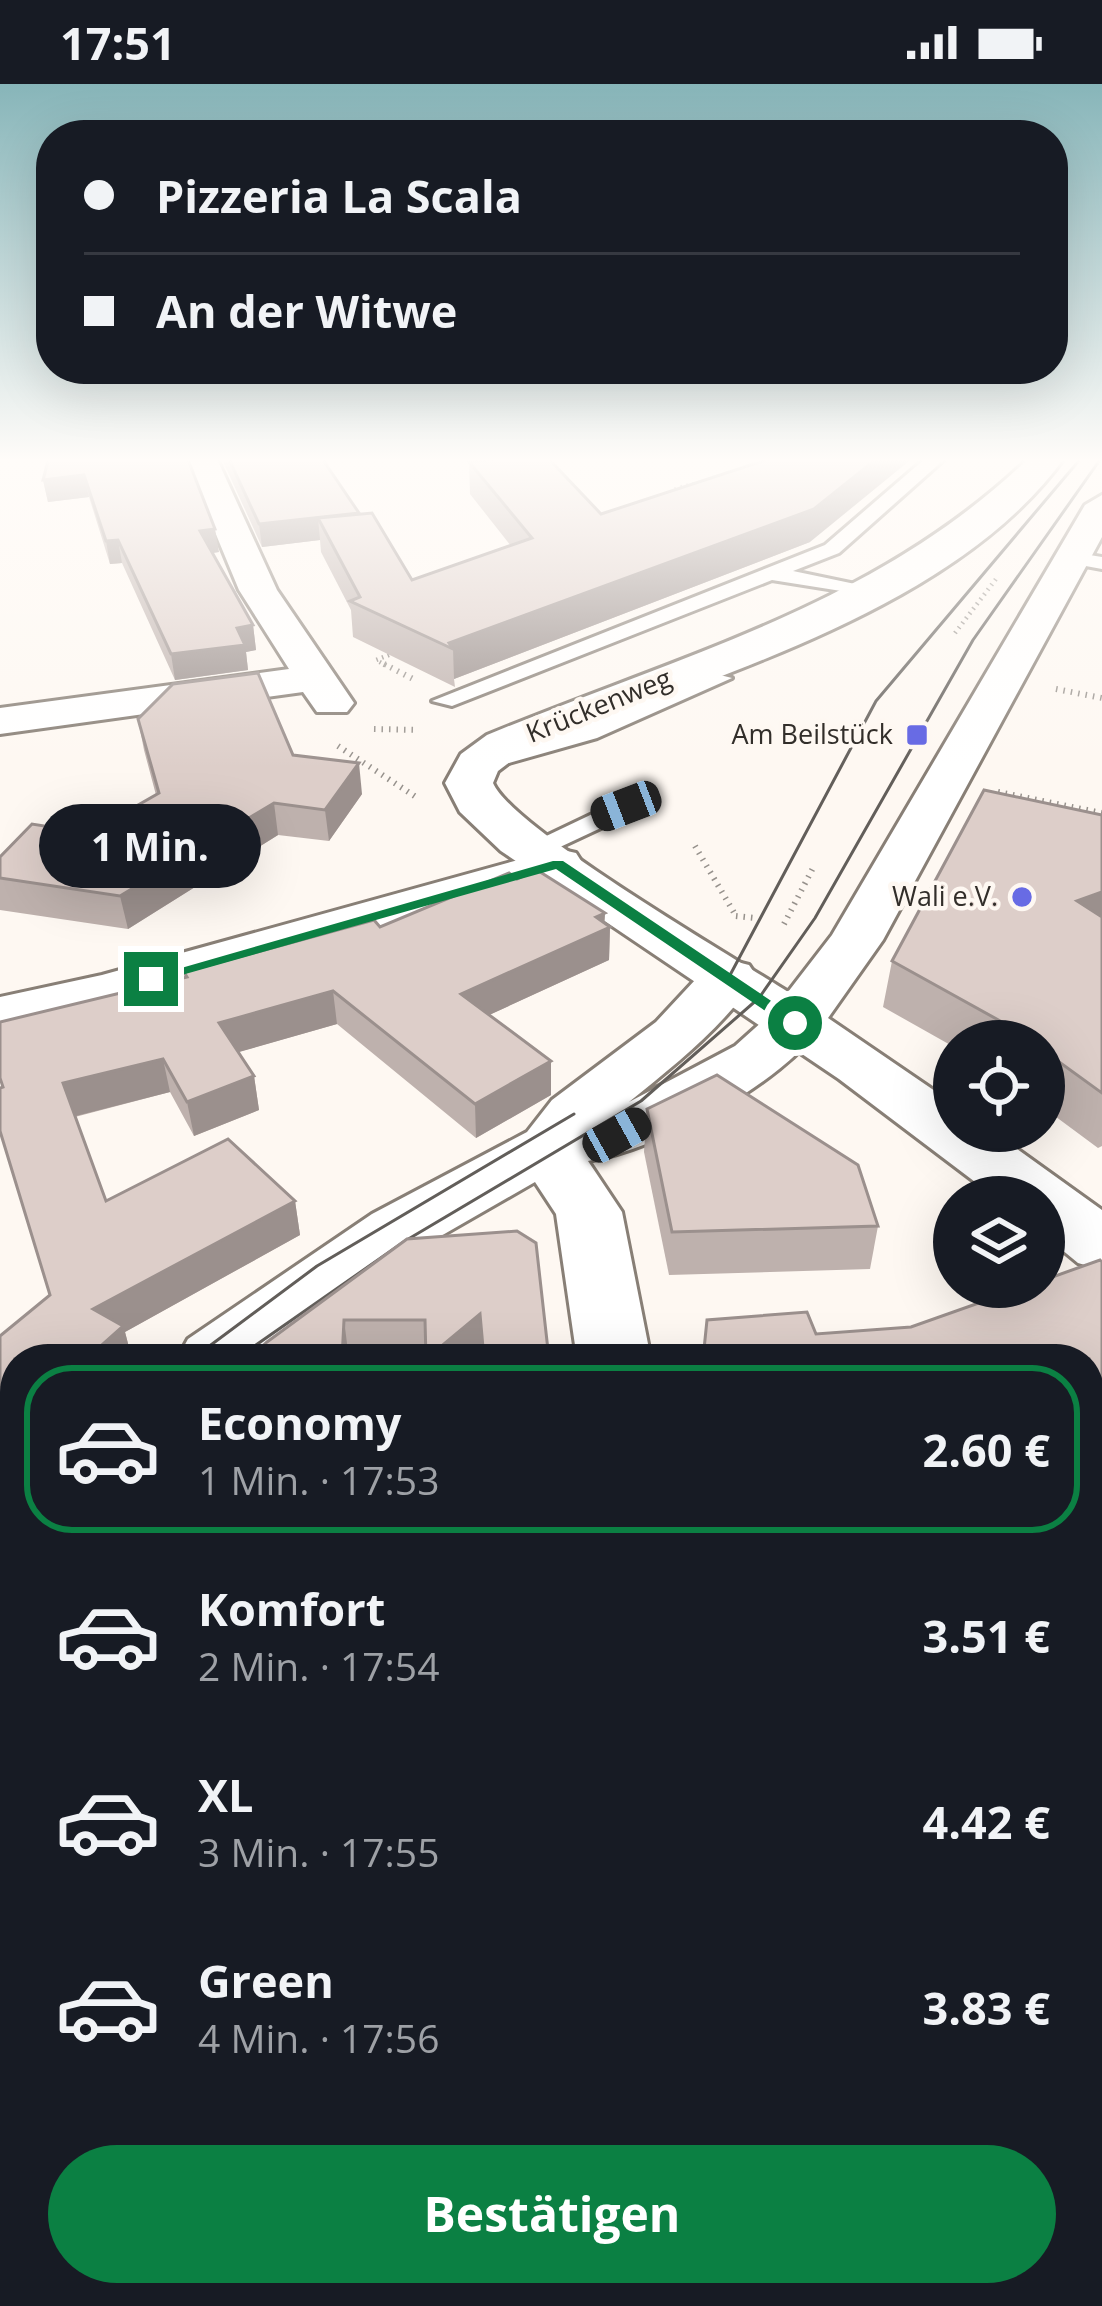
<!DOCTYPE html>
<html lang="de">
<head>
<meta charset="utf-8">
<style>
  :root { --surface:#171b24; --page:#20242c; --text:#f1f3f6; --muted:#9ea1a6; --line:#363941; --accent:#0b8043 }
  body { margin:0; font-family:"Open Sans",sans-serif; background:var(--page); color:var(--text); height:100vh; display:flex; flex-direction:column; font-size:45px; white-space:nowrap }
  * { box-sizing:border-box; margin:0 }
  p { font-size:39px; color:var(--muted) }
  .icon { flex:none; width:66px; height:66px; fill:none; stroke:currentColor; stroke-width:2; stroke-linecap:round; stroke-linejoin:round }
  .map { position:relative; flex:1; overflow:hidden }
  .panel { position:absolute; left:0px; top:1260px; width:1104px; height:963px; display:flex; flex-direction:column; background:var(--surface); border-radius:48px 48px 0 0; box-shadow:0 12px 48px #0002 }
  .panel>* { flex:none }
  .hud { position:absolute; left:36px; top:36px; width:1032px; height:264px; border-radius:48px; box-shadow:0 12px 48px #0002; display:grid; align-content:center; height:264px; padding:0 48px; background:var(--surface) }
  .tools { position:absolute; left:933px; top:936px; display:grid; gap:24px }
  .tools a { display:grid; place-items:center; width:132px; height:132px; border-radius:50%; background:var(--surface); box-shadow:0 12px 48px #0002; font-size:60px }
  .end { position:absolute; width:54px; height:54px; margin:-27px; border:15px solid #0b8043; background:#fff; box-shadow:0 0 0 6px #fff }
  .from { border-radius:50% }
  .bubble { position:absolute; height:84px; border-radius:42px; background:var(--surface); box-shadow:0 12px 48px #0002; font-size:39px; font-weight:700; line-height:84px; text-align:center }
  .car { position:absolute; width:36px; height:72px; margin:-36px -18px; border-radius:15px; box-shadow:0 0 9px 3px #0007; background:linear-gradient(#222 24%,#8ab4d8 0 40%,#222 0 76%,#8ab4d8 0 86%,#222 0) }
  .hud b { display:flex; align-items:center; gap:42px; height:114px; font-size:45px }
  .hud b+b { border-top:3px solid var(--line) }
  .hud i { width:30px; height:30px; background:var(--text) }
  ul { padding:21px 0 0; list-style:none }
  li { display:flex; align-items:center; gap:36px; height:168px; margin:0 24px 18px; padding:0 24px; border:6px solid transparent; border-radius:48px }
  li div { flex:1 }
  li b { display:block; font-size:45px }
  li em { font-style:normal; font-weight:700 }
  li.current { border-color:var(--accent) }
  li>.icon { width:108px; height:108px; stroke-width:1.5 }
  .action { display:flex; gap:24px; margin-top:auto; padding:24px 48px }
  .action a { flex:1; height:138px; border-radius:72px; background:var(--accent); color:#fff; font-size:48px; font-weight:700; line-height:138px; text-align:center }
  .status { display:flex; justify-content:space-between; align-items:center; height:84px; padding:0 60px; background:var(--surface); direction:ltr }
  .status svg { height:33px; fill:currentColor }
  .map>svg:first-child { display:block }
</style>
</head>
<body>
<div class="status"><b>17:51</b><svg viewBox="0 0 49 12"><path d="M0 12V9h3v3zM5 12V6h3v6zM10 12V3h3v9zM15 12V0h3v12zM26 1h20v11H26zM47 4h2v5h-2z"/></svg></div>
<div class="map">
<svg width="1102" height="2222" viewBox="0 0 1102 2222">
  <rect width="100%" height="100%" fill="#fef8f2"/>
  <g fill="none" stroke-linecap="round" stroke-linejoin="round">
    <defs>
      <g id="service">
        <path d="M927,373h20l-108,96 -46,18 86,18v8l-107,-17 -320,126 -20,-5 393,-156z"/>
        <path d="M1071,468l31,5v12l-38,-7v-8z"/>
        <path d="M712,589l20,5 -135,60 -99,28 -13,-8 94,-30z"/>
        <path d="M626,714l13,8 -4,6 -92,43 -10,2 -14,-8z"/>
      </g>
      <g id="minor">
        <path d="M184,373h32l61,133 77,113 -7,9h-30l-14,-20 -303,42v-26l289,-39 -50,-79z"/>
        <path d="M558,765l18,4 7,11 -7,11 -445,127 -131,29v-34l102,-22z"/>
        <path d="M729,876l20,5 8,12c-35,51 -81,87 -128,125l106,-56 39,-35 21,-5 21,5 8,12c-43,62 -163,125 -236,138l34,51 29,147h-74l-21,-145 -21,-32 -115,66 -154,111h-89l11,-20 184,-125 155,-82 25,-32 104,-78 53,-57z"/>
        <path d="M15,1423v77l-15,5v-77z"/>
        <path d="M674,2208h116l2,14h-116z"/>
      </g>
      <path id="secondary" d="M1030,373h35c-116,161 -371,222 -546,298l-21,16 -5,12c20,46 240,174 295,209l44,-57 253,-430 17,-10v42l-219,403 -55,78 126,86v27h38l110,79v60l-24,-7 -34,-28v-38h-49l-156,-118 -338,-228 -41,-39 -15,-29 16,-29 26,-19c193,-80 389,-129 543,-278z"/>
    </defs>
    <use href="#service" stroke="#887f76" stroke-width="6"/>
    <use href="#minor" stroke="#887f76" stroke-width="6"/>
    <use href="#secondary" stroke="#887f76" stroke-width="6"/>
    <g stroke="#96918c" stroke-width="4.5" stroke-dasharray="1.5 4.5" stroke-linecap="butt">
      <path d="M667,414l10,-10 41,-9"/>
      <path d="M955,549l41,-54"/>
      <path d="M389,571l-13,5 13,7"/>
    </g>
    <g stroke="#96918c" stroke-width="6" stroke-dasharray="1.5 6" stroke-linecap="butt">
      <path d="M384,580l31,16"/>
      <path d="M1056,605l46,9"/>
      <path d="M374,645l45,1"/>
      <path d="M338,662l78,51"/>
      <path d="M998,708l104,21"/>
      <path d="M695,762l41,70"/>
      <path d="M736,832l19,2"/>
      <path d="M784,840l30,-58"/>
    </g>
    <use href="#service" fill="#fff" fill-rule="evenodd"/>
    <use href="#minor" fill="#fff" fill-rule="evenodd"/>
    <use href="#secondary" fill="#fff" fill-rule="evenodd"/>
    <g stroke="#625e5a" stroke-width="3">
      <path d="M729,893l147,-276 206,-244"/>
      <path d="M192,1275l125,-93 257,-152"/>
      <path d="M236,1275l169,-118 236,-140 118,-103 56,-80 158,-278 129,-183"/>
      <path d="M0,1448l15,-14"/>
      <path d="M0,1489l15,-14"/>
    </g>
  </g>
  <g fill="#beb1ad">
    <path d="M49,373l170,95 -6,1 40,72 3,25 -10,2 2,18 -73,10 -53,-117 -12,1 -21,-67 -41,5 -5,-22z"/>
    <path d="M221,373h100l38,56 53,67 99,-34 -41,-52 -1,-32 132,52 209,28 -356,137 1,8 -102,-50 -2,-27 -30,-58 -1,-12 -58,7z"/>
    <path d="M138,635l155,36 69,39 -33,47 -51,-6 -150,94 -128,-19v-53l89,-24 67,-38 -12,-45z"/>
    <path d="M1102,731v331l-4,2 -54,-40v-67h-90v6l-71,-40 9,-46z"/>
    <path d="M537,786l68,43 -1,10 6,4 -1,33 -120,55 62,46v34l-75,43 -139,-114 -99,28 16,24 5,34 -65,26 -24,-44 -95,25 31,84 122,-62 67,62 5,34 -175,97 7,27h-117v107l-15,14v-144l50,-41 -50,-164v-43l3,-1 -3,-9v-56l185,-44 -1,-6 190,-52 6,7 129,-54 8,6z"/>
    <path d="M647,1025l231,117 -8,43 -201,6 -25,-123z"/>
    <path d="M407,1155l142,120h-300z"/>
    <path d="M15,1499v240l-15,-12v-214z"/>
    <path d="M335,2208h317l-2,14h-315z"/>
    <path d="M869,2208h220l13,14h-230z"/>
  </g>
  <g fill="#9b908d">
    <path d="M879,373h35l-104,85 -356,137 -1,-30 -4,-6z"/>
    <path d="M84,391l5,22 -41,5 -5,-22z"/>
    <path d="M359,429l-41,5 2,22 -58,7 -3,-23z"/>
    <path d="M215,445l4,23 -15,2 -4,-23z"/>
    <path d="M118,456l4,23 -12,1 -4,-23z"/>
    <path d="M253,541l3,25 -10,2 2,18 -73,10 -4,-26 66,-26z"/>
    <path d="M359,679l3,31 -33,47 -4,-31z"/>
    <path d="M274,719l4,32 -150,94 -8,-33z"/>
    <path d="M1102,808v41l-25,-32z"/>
    <path d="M605,829l-1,17 6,-3 -1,33 -146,67 -2,-33z"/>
    <path d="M333,907l4,33 -112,32 -6,-33z"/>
    <path d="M163,975l7,33 -98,25 -9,-34z"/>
    <path d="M551,977v34l-75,43 -1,-34z"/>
    <path d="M254,992l5,34 -65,26 -7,-34z"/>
    <path d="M295,1117l5,34 -175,97 7,27h-46l7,-50z"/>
    <path d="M480,1230l2,45h-56z"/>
    <path d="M344,1236l5,39h-7z"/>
    <path d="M15,1337v45l-15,14v-46z"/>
    <path d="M1102,1391v44l-13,5v-44z"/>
  </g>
  <g fill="#ddcec9" stroke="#9b908d" stroke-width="3">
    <path d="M49,373h138l28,72 -15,2 53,94 -16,3 8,17 -74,9 -53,-114 -12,1 -22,-66 -41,5z"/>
    <path d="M228,373h93l38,56 -100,11z"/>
    <path d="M515,373h32l54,57 174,-57h104l-65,52 -365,134 4,6 -103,-48 10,-4 -42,-79 54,-5 40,67 120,-42 -63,-76z"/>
    <path d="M258,589l35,82 66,8 -34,47 -51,-7 -154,93 -120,-18v-21l32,-33 57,9 70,-40 -21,-74 35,-35z"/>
    <path d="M984,706l118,25v77l-25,9 25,16v176l-58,-42v-10h-14l-28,-19 -110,-61z"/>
    <path d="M537,786l68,43 -9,4 14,10 -149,67 90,67 -76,43 -142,-113 -114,32 35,53 -67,26 -24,-43 -100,24 43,118 122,-62 67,62 -202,108 30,17 -37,33h-71v62l-15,13v-98l50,-41 -50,-164v-43l3,-1 -3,-9v-56l187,-45 -3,-5 190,-52 6,7 129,-54 8,6z"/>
    <path d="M717,991l141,90 20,61 -206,6 -25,-123z"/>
    <path d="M517,1147l19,12 13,116h-65l-4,-45 -54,45 -1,-39h-81l-2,39h-93l18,-17 140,-103z"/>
    <path d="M1100,1176l2,2v213l-13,5v-121h-386l4,-39 100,-8 9,22 95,-7 113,-40h20v-7z"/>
    <path d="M15,1499v214l-15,-11v-189z"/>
    <path d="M1102,2086v136h-204l-3,-14h194v-120z"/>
    <path d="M335,2208h130l-33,3v11h-97z"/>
  </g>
  <linearGradient id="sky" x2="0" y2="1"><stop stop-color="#87b5b9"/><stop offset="0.55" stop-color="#fffcf9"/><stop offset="1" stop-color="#fffcf9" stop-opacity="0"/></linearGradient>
  <rect width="1102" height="684" fill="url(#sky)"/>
  <path fill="#0b8043" d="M553,777h10l241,162 -15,4 -233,-158 -399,113 -14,-3z"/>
  <g fill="#686be4" stroke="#fef8f2" stroke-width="4.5">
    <rect x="905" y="639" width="24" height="24" rx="6"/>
    <circle cx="1022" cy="813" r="12"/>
  </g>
  <g text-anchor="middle" stroke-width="9" stroke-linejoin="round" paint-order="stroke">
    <g font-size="27" fill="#322e2a" stroke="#fef8f2">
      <text transform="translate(599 622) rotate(-22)" y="9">Krückenweg</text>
    </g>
    <g font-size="27" fill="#322e2a" stroke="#fef8f2" text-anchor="end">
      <text x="893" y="660">Am Beilstück</text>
      <text x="998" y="822">Wali e.V.</text>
    </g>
  </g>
</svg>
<div class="tools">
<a><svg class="icon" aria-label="locate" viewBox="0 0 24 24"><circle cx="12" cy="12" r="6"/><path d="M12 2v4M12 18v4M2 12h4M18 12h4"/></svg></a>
<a><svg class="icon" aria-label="layers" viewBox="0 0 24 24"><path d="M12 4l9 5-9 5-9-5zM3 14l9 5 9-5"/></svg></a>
</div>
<i class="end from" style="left:795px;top:939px"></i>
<i class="end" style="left:151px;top:895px"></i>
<div class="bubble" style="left:39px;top:720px;width:222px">1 Min.</div>
<i class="car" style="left:626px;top:722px;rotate:249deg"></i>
<i class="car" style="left:617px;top:1051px;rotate:61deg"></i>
<div class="hud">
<b><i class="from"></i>Pizzeria La Scala</b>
<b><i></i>An der Witwe</b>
</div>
<section class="panel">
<ul>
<li class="current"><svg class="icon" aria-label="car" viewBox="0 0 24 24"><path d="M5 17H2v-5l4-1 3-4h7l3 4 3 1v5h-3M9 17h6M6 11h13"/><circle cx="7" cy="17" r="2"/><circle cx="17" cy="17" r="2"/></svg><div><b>Economy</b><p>1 Min. · 17:53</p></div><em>2.60 €</em></li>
<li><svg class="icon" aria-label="car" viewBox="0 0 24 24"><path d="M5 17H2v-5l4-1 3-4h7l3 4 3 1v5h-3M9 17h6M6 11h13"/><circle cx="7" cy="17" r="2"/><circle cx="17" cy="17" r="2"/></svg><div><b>Komfort</b><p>2 Min. · 17:54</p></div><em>3.51 €</em></li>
<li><svg class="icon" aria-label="car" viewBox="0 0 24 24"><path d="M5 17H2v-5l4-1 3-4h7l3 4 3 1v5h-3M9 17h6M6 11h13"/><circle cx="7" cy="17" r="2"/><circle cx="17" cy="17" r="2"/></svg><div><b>XL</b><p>3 Min. · 17:55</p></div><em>4.42 €</em></li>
<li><svg class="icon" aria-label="car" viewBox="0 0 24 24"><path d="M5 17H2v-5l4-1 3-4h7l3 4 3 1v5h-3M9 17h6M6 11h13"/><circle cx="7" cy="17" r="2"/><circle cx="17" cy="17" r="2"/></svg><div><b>Green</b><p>4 Min. · 17:56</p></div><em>3.83 €</em></li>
</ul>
<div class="action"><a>Bestätigen</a></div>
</section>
</div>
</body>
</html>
